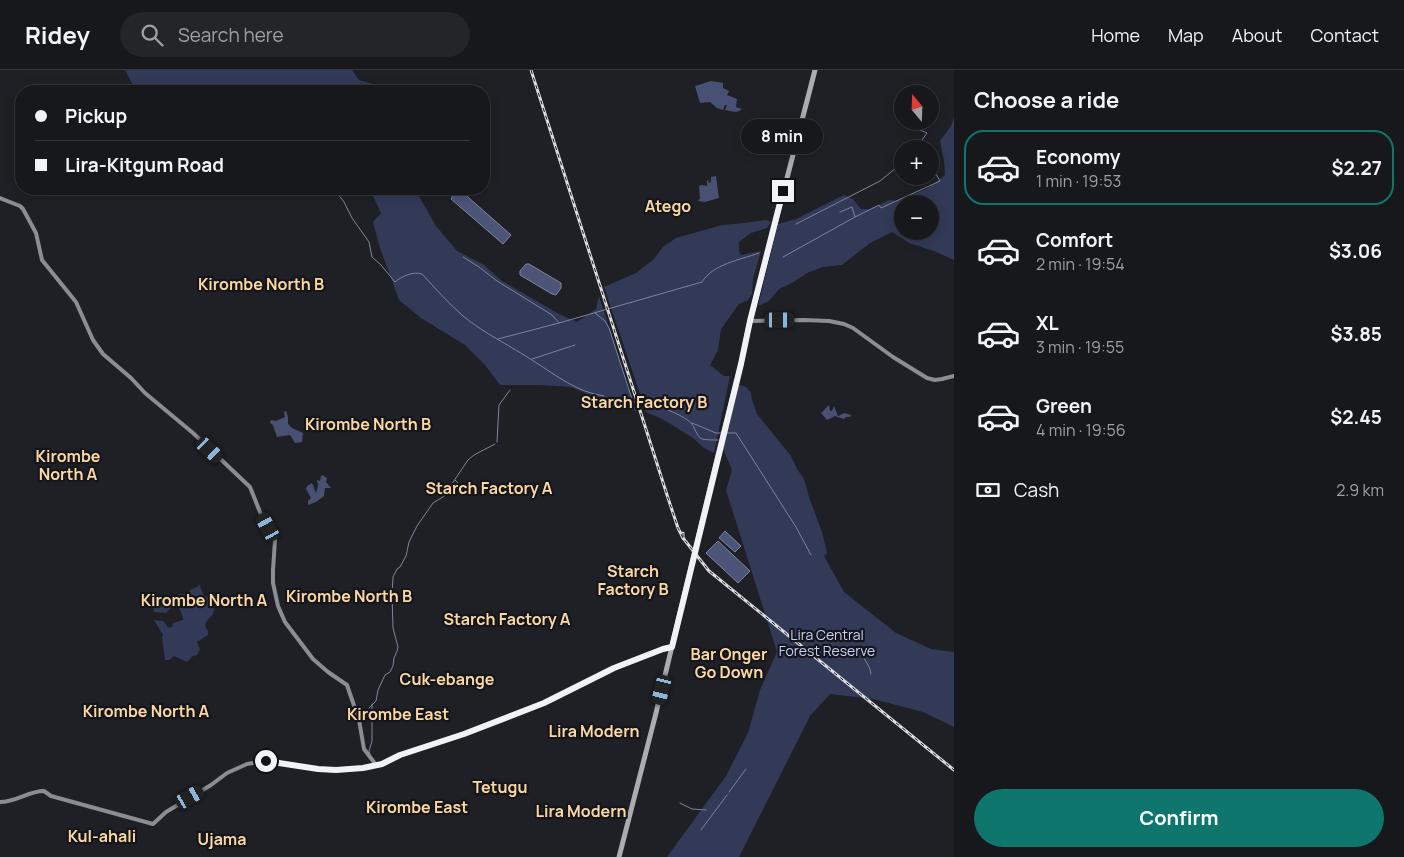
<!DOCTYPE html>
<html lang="en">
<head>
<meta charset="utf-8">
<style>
  :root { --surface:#16181c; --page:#232529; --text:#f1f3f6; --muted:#9ea0a3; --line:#35373b; --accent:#0f766e }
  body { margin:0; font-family:Manrope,sans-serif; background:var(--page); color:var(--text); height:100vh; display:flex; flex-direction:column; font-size:19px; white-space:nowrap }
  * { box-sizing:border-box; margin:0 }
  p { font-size:16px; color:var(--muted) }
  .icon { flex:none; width:28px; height:28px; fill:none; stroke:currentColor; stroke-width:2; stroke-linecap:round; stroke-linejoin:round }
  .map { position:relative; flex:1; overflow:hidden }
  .details { display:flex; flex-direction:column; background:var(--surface); width:450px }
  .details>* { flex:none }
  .top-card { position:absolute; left:15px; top:15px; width:475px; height:110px; border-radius:20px; box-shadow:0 2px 12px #0003,0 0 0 1px var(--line); display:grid; align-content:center; height:110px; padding:0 20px; background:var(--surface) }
  .needle { width:32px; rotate:341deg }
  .fabs { position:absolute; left:894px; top:15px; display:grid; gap:10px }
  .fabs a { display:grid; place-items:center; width:45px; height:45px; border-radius:50%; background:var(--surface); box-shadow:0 2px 12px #0003,0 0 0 1px var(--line); font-size:25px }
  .end { position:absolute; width:22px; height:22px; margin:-11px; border:6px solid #f1f2f6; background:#111; box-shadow:0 0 0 2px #111 }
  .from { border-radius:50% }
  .bubble { position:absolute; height:35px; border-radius:18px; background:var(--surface); box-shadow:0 2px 12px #0003,0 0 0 1px var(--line); font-size:16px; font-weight:700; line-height:35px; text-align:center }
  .car { position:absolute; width:15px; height:30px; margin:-15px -8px; border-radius:6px; box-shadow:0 0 4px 1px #0007; background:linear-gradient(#222 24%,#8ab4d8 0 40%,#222 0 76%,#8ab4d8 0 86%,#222 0) }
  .top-card b { display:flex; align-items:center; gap:18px; height:48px; font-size:19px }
  .top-card b+b { border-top:1px solid var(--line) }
  .top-card i { width:12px; height:12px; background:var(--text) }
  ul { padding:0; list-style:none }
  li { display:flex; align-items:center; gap:15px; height:75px; margin:0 10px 8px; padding:0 10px; border:2px solid transparent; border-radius:20px }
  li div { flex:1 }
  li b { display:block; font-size:19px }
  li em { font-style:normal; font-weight:700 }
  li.on { border-color:var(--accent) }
  li>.icon { width:45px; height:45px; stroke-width:1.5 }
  h2 { padding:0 20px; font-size:22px; line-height:60px }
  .pay { display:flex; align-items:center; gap:12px; height:55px; padding:0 20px; font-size:19px }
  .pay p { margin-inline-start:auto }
  .action { display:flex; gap:10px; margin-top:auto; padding:10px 20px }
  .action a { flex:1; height:58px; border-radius:30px; background:var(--accent); color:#fff; font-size:20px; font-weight:700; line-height:58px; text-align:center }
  header { display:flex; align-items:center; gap:30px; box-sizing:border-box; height:70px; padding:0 25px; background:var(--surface); border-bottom:1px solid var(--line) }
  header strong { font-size:24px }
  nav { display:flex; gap:28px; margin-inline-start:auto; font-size:18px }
  .search { width:350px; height:45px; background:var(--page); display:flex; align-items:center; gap:12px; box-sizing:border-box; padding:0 18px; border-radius:28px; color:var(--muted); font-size:19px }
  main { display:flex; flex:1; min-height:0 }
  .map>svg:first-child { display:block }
</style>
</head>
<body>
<header>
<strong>Ridey</strong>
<div class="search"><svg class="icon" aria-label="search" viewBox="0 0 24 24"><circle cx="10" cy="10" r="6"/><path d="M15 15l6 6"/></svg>Search here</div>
<nav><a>Home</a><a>Map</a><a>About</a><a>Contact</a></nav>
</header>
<main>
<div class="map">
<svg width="954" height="787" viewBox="0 0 954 787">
  <rect width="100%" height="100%" fill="#1e2025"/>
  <g fill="#323a58" fill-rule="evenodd">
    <path d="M125,0h227l7,10 14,4 4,7h-241z"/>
    <path d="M954,47v143l-20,-9 -25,-8 -17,-11 -22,11 -28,22 -19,2 -16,6 -15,10 -13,6 -10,12 -11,5 20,-82 18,-5 48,-24 9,4 8,10h10l18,-9 8,1 31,-13 17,-13 -1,-14 -4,-20 11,-15zM902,134h28v27h-28z"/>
    <path d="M360,119h57l3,9 16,28 21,25 27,14 18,16 57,33 18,8 19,-13 3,-13 37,115 -33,-10 -32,-14 -31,-2h-40l-15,-20 -20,-20 -44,-27 -22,-18 -19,-52 -7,-26 8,-9 -9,-19z"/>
    <path d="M766,150l5,2 -4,6 -16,5 -12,9v9l2,4 20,-4 -8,28 -1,15 -4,6 -9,4 -18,25 -3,21 -8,15 14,11h6l-16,77 -10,-5 -11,-10 -29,-18 -18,-8 -42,-125 32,-14 18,-14 9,-12 13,-9 46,-13 22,-2z"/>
    <path d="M739,315l7,2 5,6 1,7 5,14 34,42 6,13 7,10 5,18 13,35 5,21 -3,3 20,36 52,41 35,16 23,3v75l-31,-15 -50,-13 -43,-5 -20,22 -71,141h-72l59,-81 22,-43 12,-43 17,-38 -51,-162 6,-20 -9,-21z"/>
    <path d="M199,514l5,12 6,1c2,4 4,8 4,12 0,10 -14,11 -6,22v4l-11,7 3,7 -3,6 -4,1 -6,6 -13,-6 -5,4h-4l-3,-23 1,-2 -9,-15 9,1 6,7 3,-1 1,-4 10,-3c0,-5 -3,-10 -5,-14l-4,-1 -8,8 -12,-1 -1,-4c6,-9 24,-15 35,-14l2,-4 7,-3z"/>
  </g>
  <g fill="#485174">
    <path d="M711,11l12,2v5l6,3 -2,4 10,4 -1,8 6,2c-6,5 -10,2 -17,1l2,-5h-2l-2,5 -6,-2 -7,-6 -10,1 -5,-17z"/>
    <path d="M716,106l3,22 -14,4 -7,-1 2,-3 -1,-12 2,-1 6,1v-5l1,-1 1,3 2,-1v-5z"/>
    <path d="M829,335l1,6h2l2,-5 4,10c7,-3 4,-4 13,-1l-1,2h-4l-2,2 -9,-3 -8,4 -6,-7z"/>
    <path d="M286,341l2,6v7l4,4 11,5 -1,9 -7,1 -5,-8 -13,2 -4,-12 -3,-2 1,-3 5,1 9,-4 -1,-5z"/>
    <path d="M322,405l5,3 -1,4 5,6h-6l-1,8 -8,6 -8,3v-4l3,-3 -5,-9 1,-3 5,-3 4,10 2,-7 -1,-6 3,1 1,-5z"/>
  </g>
  <g fill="#4c5578" stroke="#7e849e">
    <path d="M455,120l2,2 3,-2 51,45 -8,9 -52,-45 2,-4 -1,-1z"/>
    <path d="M526,194h3l32,19v5l-5,7 -4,-1 -32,-19v-4z"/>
    <path d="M725,461l16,15 -6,6 -16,-14z"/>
    <path d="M718,471l32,30 -12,12 -32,-30z"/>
  </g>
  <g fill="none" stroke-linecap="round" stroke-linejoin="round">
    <g stroke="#7e849e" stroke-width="1">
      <path d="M920,60l7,3 -5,7 10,10 -2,2"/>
      <path d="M919,79l8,-5"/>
      <path d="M334,119l10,13 8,16 17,24 3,15 9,8 14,17c7,-6 19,-11 27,-8 13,14 26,29 41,42 22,18 48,30 72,46 22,14 42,30 69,34l-1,2 5,3"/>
      <path d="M840,142l12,-5 3,10 24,-12 2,3 59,-27 -10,-17"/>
      <path d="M796,154l84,-43 22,-18"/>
      <path d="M463,187l16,10 18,14 55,34 7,8 143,-41c11,-18 38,-22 57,-29"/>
      <path d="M783,187l72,-40"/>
      <path d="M595,243l10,8 4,7 24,74c14,-1 48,11 58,21 4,4 5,13 11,16 4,1 11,1 16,1"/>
      <path d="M498,269l61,-16"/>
      <path d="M532,289l43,-14"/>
      <path d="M692,353l24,10h5"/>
      <path d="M726,363h10l60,94 15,28"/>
      <path d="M497,372l2,-37 11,-15"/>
      <path d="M455,410l14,15 6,-3"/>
      <path d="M862,584c3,8 8,11 9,20"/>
      <path d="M369,638l7,-7 2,-11 7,-15 5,-3 3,-6 1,-8 3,-7 1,-4 -5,-19 -1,-33 1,-18 4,-8 3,-2 6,-11 3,-14 8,-16 16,-23 10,-6 25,-37 6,-5 21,-11"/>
      <path d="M372,643v-9"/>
      <path d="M370,684l-1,-3 3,-10v-25"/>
      <path d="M729,722l17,-23"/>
      <path d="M680,733l12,6 14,1"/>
      <path d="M701,760l26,-35"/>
    </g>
    <g stroke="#8c8d92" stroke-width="4">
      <path d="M0,128l20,8 3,3 13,24 6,27 34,42 17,38 10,14 28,24 14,15 48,40 57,54 12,30 13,23 -2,30v13l5,23 7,16 28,37 15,13 19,13 12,35 5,29 12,16"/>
      <path d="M750,251l54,-1 25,1 15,3 9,4 40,29 34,21 8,2 7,-1 12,-3"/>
      <path d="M0,732c17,0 28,-11 44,-11l7,5 102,28 13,-12 45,-27 16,-12 20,-9 19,-3 52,8 18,1 27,-2 19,-4 18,-9 64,-21 80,-31 70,-35 49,-19 9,-2"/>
    </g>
    <path stroke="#aaacb2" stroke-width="5" d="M619,787l36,-140 62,-258 24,-95 9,-43 65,-251"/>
    <defs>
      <g id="rail">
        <path d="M531,0l137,428 10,30 5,10"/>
        <path d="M683,463v5l26,33 245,199"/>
      </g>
    </defs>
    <use href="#rail" stroke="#dcdde1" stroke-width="3"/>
    <use href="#rail" stroke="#15161c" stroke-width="1" stroke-dasharray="4" stroke-linecap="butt"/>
  </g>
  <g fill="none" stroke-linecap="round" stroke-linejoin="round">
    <path stroke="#f1f2f6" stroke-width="6" d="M266,691l52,8 18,1 27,-2 19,-4 18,-9 64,-21 80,-31 70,-35 49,-19 9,-2 69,-283 9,-43 33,-130"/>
  </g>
  <g text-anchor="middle" stroke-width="4.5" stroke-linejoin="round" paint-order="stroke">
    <g font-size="14" fill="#c6d0f5" stroke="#15161c">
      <text x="827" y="570">Lira Central<tspan x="827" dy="16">Forest Reserve</tspan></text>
    </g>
    <g font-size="16" font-weight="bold" fill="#fbd8a2" stroke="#15161c">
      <text x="668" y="142">Atego</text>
      <text x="261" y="220">Kirombe North B</text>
      <text x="644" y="338">Starch Factory B</text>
      <text x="368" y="360">Kirombe North B</text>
      <text x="68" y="392">Kirombe<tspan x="68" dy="18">North A</tspan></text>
      <text x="489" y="424">Starch Factory A</text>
      <text x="633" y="507">Starch<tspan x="633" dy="18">Factory B</tspan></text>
      <text x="349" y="532">Kirombe North B</text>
      <text x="204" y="536">Kirombe North A</text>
      <text x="507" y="555">Starch Factory A</text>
      <text x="729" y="590">Bar Onger<tspan x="729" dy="18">Go Down</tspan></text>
      <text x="447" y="615">Cuk-ebange</text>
      <text x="146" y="647">Kirombe North A</text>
      <text x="398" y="650">Kirombe East</text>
      <text x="594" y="667">Lira Modern</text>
      <text x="500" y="723">Tetugu</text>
      <text x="417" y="743">Kirombe East</text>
      <text x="581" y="747">Lira Modern</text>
      <text x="102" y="772">Kul-ahali</text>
      <text x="222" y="775">Ujama</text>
    </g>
  </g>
</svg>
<div class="fabs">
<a><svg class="needle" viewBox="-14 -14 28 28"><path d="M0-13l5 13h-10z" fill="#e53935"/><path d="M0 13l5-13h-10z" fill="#9ea0a3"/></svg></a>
<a>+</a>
<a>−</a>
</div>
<i class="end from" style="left:266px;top:691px"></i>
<i class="end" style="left:783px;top:121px"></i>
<div class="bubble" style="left:741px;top:49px;width:82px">8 min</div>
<i class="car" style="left:780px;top:250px;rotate:90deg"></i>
<i class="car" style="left:210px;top:380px;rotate:133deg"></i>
<i class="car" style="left:268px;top:457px;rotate:331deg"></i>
<i class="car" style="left:662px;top:620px;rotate:194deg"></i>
<i class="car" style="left:190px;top:727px;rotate:60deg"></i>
<div class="top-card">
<b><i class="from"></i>Pickup</b>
<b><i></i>Lira-Kitgum Road</b>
</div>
</div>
<section class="details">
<h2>Choose a ride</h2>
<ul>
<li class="on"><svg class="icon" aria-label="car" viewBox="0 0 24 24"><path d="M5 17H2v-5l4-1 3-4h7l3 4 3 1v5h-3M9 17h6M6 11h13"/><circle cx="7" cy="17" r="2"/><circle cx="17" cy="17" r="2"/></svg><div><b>Economy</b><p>1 min · 19:53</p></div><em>$2.27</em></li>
<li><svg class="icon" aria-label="car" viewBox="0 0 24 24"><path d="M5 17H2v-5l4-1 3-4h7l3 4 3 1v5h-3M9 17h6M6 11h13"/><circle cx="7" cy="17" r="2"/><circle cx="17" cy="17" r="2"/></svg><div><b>Comfort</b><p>2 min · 19:54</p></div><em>$3.06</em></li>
<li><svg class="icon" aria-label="car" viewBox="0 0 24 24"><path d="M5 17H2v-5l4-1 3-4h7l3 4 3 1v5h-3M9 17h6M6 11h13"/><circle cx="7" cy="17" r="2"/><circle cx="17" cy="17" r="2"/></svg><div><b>XL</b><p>3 min · 19:55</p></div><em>$3.85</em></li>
<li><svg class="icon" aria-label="car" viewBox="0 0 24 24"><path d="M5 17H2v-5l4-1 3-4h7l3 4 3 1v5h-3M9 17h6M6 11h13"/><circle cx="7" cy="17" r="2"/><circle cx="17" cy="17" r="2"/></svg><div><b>Green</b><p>4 min · 19:56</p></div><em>$2.45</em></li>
</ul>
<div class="pay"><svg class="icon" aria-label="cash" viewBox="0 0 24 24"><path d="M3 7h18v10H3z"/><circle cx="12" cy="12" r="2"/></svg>Cash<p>2.9 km</p></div>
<div class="action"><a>Confirm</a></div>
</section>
</main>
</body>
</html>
